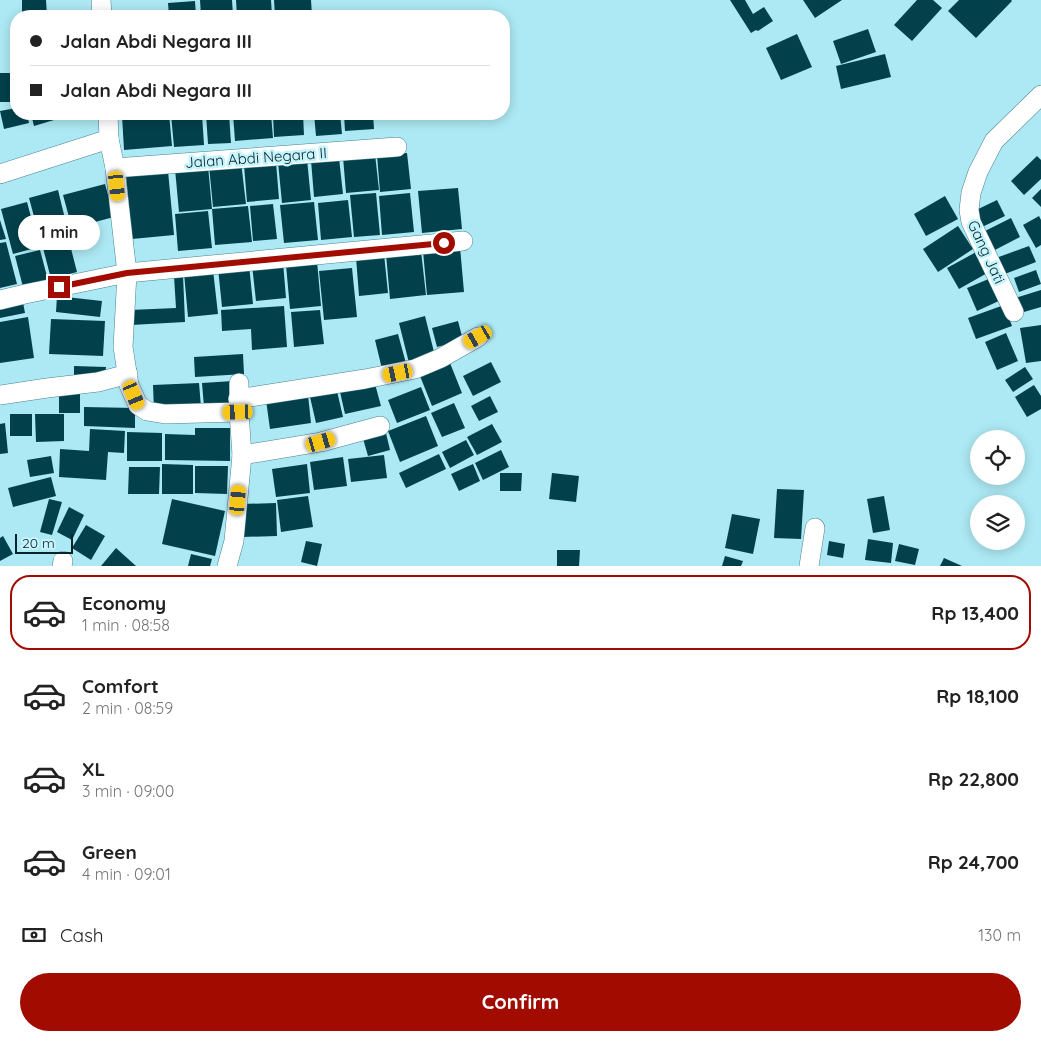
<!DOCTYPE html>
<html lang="en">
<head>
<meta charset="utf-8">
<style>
  :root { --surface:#fff; --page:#f2f2f2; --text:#222; --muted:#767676; --line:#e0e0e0; --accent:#a20c00 }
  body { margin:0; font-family:Quicksand,sans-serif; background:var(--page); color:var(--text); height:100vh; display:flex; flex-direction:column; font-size:19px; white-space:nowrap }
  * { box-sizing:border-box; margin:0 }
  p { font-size:16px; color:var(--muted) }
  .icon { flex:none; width:28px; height:28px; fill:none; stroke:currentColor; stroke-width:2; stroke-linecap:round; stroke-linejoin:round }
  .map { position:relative; height:566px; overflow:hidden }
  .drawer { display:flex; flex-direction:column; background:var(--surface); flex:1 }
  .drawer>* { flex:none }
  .hud { position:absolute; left:10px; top:10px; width:500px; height:110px; border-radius:20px; box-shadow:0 2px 12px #0003; display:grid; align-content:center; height:110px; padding:0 20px; background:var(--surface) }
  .tools { position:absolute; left:970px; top:430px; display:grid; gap:10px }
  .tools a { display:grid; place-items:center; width:55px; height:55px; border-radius:50%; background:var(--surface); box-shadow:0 2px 12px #0003; font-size:25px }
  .scale { position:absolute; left:15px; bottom:12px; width:58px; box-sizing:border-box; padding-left:5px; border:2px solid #0b2428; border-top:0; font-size:14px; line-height:18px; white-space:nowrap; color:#0b2428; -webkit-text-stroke:4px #c5f4fd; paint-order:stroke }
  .end { position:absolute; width:22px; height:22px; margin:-11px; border:6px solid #a20c00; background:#fff; box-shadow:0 0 0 2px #fff }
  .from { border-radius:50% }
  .bubble { position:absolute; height:35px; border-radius:18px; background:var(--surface); box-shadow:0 2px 12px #0003; font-size:16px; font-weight:800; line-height:35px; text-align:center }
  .car { position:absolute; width:15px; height:30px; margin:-15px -8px; border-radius:6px; box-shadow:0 0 4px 1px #0007; background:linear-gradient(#f5c518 24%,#345 0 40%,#f5c518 0 76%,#345 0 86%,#f5c518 0) }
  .hud b { display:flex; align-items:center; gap:18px; height:48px; font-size:19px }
  .hud b+b { border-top:1px solid var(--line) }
  .hud i { width:12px; height:12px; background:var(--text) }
  ul { padding:9px 0 0; list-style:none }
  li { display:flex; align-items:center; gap:15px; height:75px; margin:0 10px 8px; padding:0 10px; border:2px solid transparent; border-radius:20px }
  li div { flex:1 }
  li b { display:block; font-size:19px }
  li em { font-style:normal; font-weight:800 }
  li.current { border-color:var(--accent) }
  li>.icon { width:45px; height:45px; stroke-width:1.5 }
  .pay { display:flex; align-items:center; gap:12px; height:55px; padding:0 20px; font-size:19px }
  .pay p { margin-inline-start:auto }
  .button { display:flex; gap:10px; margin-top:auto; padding:10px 20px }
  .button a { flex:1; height:58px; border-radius:30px; background:var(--accent); color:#fff; font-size:20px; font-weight:800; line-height:58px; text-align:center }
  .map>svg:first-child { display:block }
</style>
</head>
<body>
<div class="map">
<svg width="1041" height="566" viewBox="0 0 1041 566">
  <rect width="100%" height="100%" fill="#ade9f4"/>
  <g fill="#02414b">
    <path d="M22,0h24l1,16h-25z"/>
    <path d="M200,0h32l1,16h-32z"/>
    <path d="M236,0h35l1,16h-35z"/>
    <path d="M274,0h37l1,16h-37z"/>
    <path d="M730,0h15l8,14 11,-7 9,14 -15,10 -2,-1 -5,3z"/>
    <path d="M803,0h39l-27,18z"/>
    <path d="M917,0h16l9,8 -30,33 -18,-16z"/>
    <path d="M959,0h52l1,1 -36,37 -28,-27z"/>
    <path d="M195,1l1,15h-27l-1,-13z"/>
    <path d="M164,10l1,6h-42v-3z"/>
    <path d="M868,29l8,23 -35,12 -8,-23z"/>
    <path d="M797,34l15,33 -31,13 -15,-32z"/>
    <path d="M885,54l6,23 -50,12 -5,-23z"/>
    <rect x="0" y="73" width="16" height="29"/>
    <path d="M16,108v6h11l2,9 -25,6 -4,-18z"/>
    <path d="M31,114h43l-40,12z"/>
    <path d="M137,114h32l3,32 -48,4 -2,-35z"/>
    <path d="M171,114h31l2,31 -30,2z"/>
    <path d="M206,114h23l2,29 -23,1z"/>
    <path d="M233,114h38l2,24 -38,3z"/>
    <path d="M273,114h30l1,21 -30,2z"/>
    <path d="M314,114h26l2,20 -26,2z"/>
    <path d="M344,114h29l1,15 -29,2z"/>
    <path d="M407,153l4,36 -31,3 -3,-37z"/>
    <path d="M375,154l4,36 -33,3 -3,-36z"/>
    <path d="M1037,156l4,4v19l-17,16 -13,-14z"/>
    <path d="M339,158l4,36 -29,3 -3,-37z"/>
    <path d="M307,159l4,41 -29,3 -4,-41z"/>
    <path d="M241,162l5,42 -33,3 -4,-41z"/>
    <path d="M276,162l3,37 -32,3 -3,-37z"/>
    <path d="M208,166l4,43 36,-3 4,36 -37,3 -3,-36 -33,3 -4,-43z"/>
    <path d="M168,171l6,64 -42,4 -6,-64z"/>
    <path d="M105,184l9,33 -42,11 -9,-33z"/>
    <path d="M458,188l4,41 -40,4 -4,-42z"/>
    <path d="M1041,189v18l-9,-9z"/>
    <path d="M58,190l9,37 -28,8 -10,-37z"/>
    <path d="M376,193l4,42 -26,2 -4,-42z"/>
    <path d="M410,193l4,39 -32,3 -3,-39z"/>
    <path d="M945,196l13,23 -32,17 -12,-22z"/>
    <path d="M348,200l4,37 -31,3 -3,-37z"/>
    <path d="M997,200l8,16 -25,12 -8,-16z"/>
    <path d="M27,202l12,45 -26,7 -12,-45z"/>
    <path d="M314,202l4,38 -34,3 -4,-38z"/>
    <path d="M273,204l4,35 -24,2 -3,-35z"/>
    <path d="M208,211l4,37 -34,3 -3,-37z"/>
    <path d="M1039,216l2,4v25l-5,3 -13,-23z"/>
    <path d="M1011,218l9,19 -29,15 -10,-19z"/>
    <path d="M0,220l6,19 -6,1z"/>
    <path d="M958,226l15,23 -35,23 -15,-23z"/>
    <path d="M67,233l10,39 -26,7 -10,-39z"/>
    <path d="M6,242l11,42 -17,4v-45z"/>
    <path d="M1029,246l7,16 -34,13 -6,-17z"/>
    <path d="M460,247l4,45 -37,3 -4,-44z"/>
    <path d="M40,250l8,30 -25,7 -8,-31z"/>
    <path d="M421,251l5,44 -36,4 -4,-45z"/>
    <path d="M978,251l11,21 -30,17 -12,-21z"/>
    <path d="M384,254l4,39 -29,3 -3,-39z"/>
    <path d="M317,261l4,45 -31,3 -4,-44z"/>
    <path d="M283,262l3,36 -30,3 -4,-36z"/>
    <path d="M249,265l4,39 -31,3 -4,-39z"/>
    <path d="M352,268l5,49 -33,3 -5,-49z"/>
    <path d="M213,270l5,44 -30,3 -4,-44z"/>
    <path d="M1036,270l5,14 -22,8 -5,-14z"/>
    <path d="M183,275l2,47 -54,3 -1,-15 46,-2 -2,-32z"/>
    <path d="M991,278l10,22 -24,11 -10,-23z"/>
    <path d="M1041,290v17l-24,7 -5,-15z"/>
    <path d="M57,296l45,5 -2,16 -44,-5z"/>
    <path d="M22,297l3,16 -25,5v-17z"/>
    <path d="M1004,305l8,21 -36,13 -8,-21z"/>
    <path d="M284,306l3,41 -35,3 -1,-21 -29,2 -1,-21z"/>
    <path d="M320,310l4,34 -30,3 -3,-35z"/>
    <path d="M425,316l10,40 -26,7 -10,-40z"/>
    <path d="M28,317l6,41 -34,5v-41z"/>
    <path d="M51,319l54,2 -2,35 -54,-2z"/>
    <path d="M458,321l5,19 -26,7 -5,-19z"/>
    <path d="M1041,325v36l-15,2 -6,-35z"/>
    <path d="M1006,333l12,28 -21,9 -12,-28z"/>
    <path d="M398,334l9,33 -24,6 -8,-33z"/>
    <path d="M243,354l1,20 -49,3 -1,-20z"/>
    <path d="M491,362l10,20 -28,14 -10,-20z"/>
    <path d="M450,363l12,30 -30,13 -12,-30z"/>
    <path d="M74,366l32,1 -1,11 -31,-1z"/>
    <path d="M1025,367l8,12 -20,13 -8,-12z"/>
    <path d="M233,381l1,25 -30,1 -2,-24z"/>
    <path d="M199,383l2,24 -47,3 -1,-25z"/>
    <path d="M375,384l6,22 -36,8 -5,-22z"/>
    <path d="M1034,385l7,11v13l-14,8 -12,-20z"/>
    <path d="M421,387l9,23 -33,13 -9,-23z"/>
    <rect x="59" y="389" width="21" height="24"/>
    <path d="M337,391l6,26 -27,6 -6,-26z"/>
    <path d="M308,395l3,28 -41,6 -4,-29z"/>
    <path d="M490,396l8,16 -19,9 -8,-15z"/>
    <path d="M454,403l11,25 -23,9 -11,-24z"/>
    <path d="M84,407l51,1v20l-51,-2z"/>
    <rect x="10" y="414" width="22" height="22"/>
    <path d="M35,414h29v27l-28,1z"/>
    <path d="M426,416l12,30 -38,16 -12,-31z"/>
    <path d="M5,423l3,30 -8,1v-30z"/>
    <path d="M492,424l10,18 -25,13 -10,-18z"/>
    <path d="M195,428h35v33l-65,-1v-26l30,1z"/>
    <path d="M90,429l35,2 -1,22 -16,-1 -2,28 -47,-3 1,-28 29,2z"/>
    <path d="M385,429l5,21 -22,6 -6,-21z"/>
    <path d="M127,432l35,1v28h-35z"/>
    <path d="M466,440l8,15 -24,13 -8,-16z"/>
    <path d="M501,450l8,17 -26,13 -8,-17z"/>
    <path d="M439,454l7,15 -40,19 -7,-15z"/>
    <path d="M384,455l3,23 -36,4 -3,-23z"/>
    <path d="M51,456l3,17 -24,4 -3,-17z"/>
    <path d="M343,457l4,29 -33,4 -4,-28z"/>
    <path d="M162,464l31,1v29h-31z"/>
    <path d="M307,464l3,29 -34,4 -4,-28z"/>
    <path d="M473,464l7,17 -21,10 -8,-17z"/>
    <path d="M195,466h33l-1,28 -32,-1z"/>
    <path d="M129,467h31l-1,27h-31z"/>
    <path d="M500,473h22l-1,18h-21z"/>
    <path d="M552,473l27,3 -3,26 -27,-3z"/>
    <path d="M51,477l5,19 -43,11 -5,-19z"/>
    <path d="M777,489l27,1 -3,49 -27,-1z"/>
    <path d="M308,496l5,31 -32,5 -4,-32z"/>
    <path d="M884,496l6,34 -17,3 -6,-34z"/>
    <path d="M49,499l13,3 -10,33 -12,-3z"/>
    <path d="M172,499l53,12 -10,45 -53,-12z"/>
    <path d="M276,503l1,33 -35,1 -1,-33z"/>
    <path d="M69,507l15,8 -12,25 -15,-8z"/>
    <path d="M732,514l28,5 -7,35 -28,-6z"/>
    <path d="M86,525l19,11 -14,24 -19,-12z"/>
    <path d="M3,536l10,18 -13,7v-23z"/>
    <path d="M868,539l25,4 -2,20 -26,-3z"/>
    <path d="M306,541l16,3 -5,22 -16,-4z"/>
    <path d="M829,541l16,3 -2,14 -16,-3z"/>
    <path d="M899,544l20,5 -4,16 -20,-4z"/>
    <path d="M116,548l20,18h-35z"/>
    <path d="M557,550h23l-1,16h-22z"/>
    <path d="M191,554l21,5 -2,7h-22z"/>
    <path d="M725,556l18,5 -2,5h-19z"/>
    <path d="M944,558l18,8h-22z"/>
  </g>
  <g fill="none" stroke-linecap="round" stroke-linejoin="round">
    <defs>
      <g id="minor">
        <path d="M101,0l1,16"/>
        <path d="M109,139l6,29 12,105 -4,74 6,38 9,20 9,6 18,3 74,-2"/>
        <path d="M115,168l282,-21"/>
        <path d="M0,174l109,-35 -1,-25"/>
        <path d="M0,300l25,-6 102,-21 336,-32"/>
        <path d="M1014,312l-43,-90 -2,-12 2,-17 7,-21 16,-31 47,-46"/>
        <path d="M0,395l47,-7 51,-6 30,-8"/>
        <path d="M238,399l127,-20 50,-10 26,-11 37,-21"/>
        <path d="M242,455l79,-13 59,-16"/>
        <path d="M62,566l1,-5"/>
        <path d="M227,566l7,-25 8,-86 -3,-43v-29"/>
        <path d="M809,566l6,-38"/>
      </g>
    </defs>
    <use href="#minor" stroke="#49828c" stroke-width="20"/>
    <use href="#minor" stroke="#fff" stroke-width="19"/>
  </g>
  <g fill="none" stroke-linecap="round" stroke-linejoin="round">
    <path stroke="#a20c00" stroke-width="6" d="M59,287l68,-14 317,-30"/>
  </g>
  <g text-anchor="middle" stroke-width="5" stroke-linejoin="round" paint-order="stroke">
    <g font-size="15" fill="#0b2428" stroke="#c5f4fd">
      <text transform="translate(256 158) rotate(-4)" y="5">Jalan Abdi Negara II</text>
      <text transform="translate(986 252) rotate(65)" y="5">Gang Jati</text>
    </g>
  </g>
</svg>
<div class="tools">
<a><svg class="icon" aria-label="locate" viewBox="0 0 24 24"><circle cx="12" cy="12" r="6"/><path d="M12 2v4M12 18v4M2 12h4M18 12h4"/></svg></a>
<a><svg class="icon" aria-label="layers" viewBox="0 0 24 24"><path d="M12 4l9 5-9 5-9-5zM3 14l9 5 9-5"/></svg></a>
</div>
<div class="scale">20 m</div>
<i class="end from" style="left:444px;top:243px"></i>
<i class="end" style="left:59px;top:287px"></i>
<div class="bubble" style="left:18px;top:215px;width:82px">1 min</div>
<i class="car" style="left:117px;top:186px;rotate:174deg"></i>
<i class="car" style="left:478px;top:337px;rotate:240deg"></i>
<i class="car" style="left:398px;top:373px;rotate:258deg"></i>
<i class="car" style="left:134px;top:395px;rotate:157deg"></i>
<i class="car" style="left:238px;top:412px;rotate:268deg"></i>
<i class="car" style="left:321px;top:442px;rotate:74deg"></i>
<i class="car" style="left:238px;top:500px;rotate:5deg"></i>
<div class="hud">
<b><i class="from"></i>Jalan Abdi Negara III</b>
<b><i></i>Jalan Abdi Negara III</b>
</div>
</div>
<section class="drawer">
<ul>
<li class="current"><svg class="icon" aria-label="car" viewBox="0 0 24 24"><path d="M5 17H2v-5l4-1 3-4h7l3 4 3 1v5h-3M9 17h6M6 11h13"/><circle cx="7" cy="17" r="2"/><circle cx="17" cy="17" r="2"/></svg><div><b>Economy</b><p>1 min · 08:58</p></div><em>Rp 13,400</em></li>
<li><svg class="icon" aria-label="car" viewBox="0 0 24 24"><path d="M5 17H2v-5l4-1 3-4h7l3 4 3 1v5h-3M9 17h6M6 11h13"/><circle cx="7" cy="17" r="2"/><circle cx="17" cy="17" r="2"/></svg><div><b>Comfort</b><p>2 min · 08:59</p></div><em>Rp 18,100</em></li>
<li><svg class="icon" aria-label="car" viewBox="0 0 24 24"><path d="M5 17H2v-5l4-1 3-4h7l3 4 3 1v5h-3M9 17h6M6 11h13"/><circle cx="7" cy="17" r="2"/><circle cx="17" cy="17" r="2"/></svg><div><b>XL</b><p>3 min · 09:00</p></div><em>Rp 22,800</em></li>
<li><svg class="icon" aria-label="car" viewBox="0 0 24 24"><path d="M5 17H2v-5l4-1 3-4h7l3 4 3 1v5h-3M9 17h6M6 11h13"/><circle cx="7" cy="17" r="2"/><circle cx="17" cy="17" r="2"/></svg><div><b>Green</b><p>4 min · 09:01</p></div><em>Rp 24,700</em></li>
</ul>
<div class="pay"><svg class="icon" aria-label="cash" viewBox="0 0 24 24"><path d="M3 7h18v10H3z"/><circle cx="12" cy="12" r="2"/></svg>Cash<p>130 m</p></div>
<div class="button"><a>Confirm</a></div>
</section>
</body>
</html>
